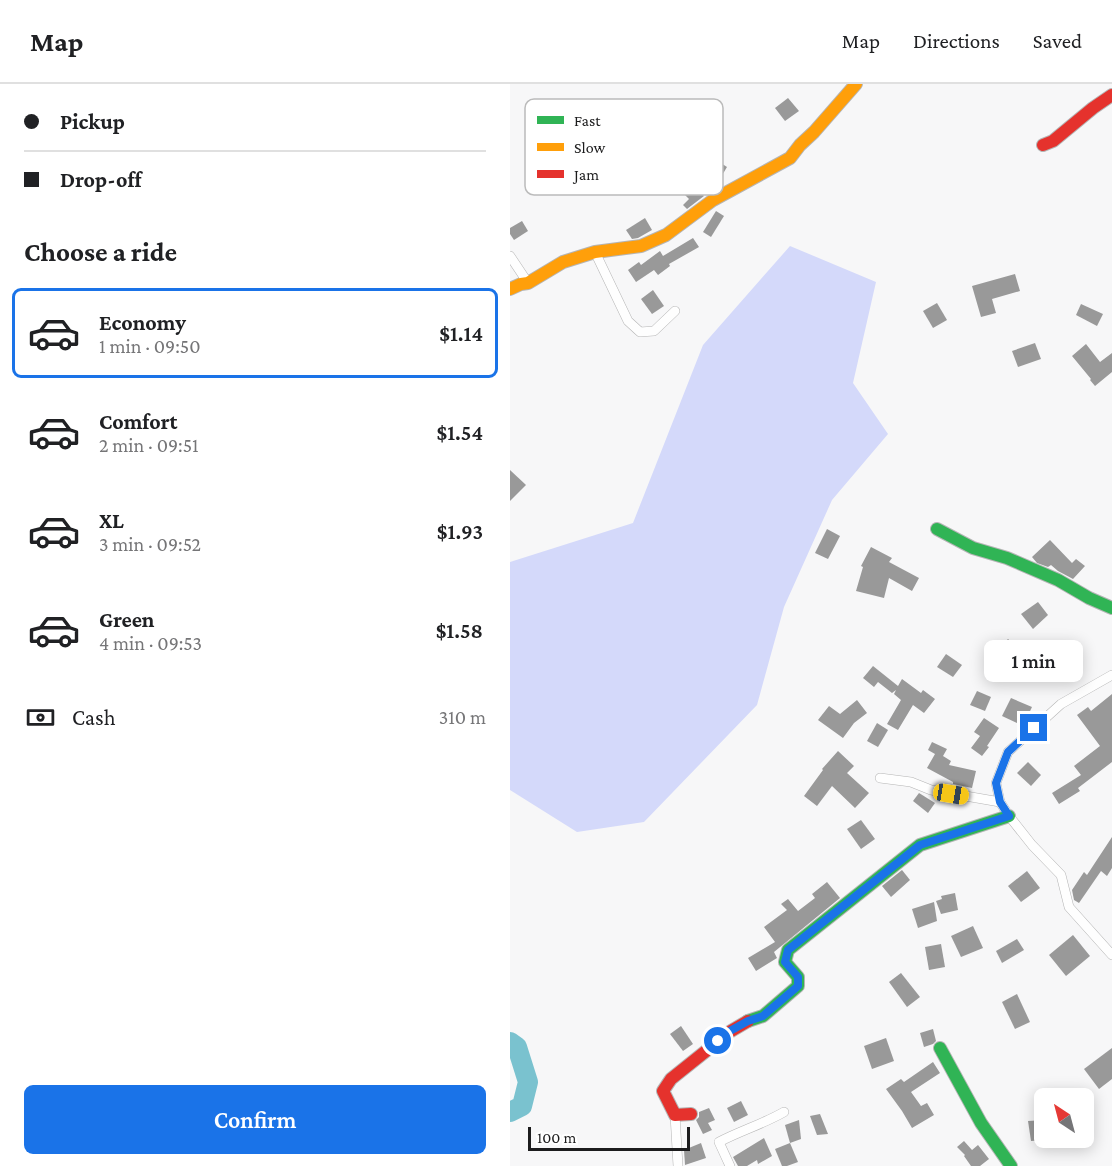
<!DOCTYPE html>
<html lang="en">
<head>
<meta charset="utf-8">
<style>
  :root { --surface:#fff; --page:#f2f2f2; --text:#202124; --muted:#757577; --line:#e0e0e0; --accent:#1a73e8 }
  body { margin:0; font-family:"Crimson Pro",serif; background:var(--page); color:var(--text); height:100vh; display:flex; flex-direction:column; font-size:22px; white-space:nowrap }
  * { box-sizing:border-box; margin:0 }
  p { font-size:20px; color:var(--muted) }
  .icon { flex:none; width:33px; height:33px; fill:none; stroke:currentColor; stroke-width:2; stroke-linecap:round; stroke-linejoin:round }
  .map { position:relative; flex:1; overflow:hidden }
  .side { display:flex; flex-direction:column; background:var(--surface); width:510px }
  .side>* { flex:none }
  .top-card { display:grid; align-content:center; height:132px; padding:0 24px; background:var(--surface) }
  .needle { width:39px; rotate:324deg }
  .controls { position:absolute; left:524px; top:1004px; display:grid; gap:12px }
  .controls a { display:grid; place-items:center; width:60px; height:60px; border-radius:9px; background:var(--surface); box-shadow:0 3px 15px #0003; font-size:30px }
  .scale { position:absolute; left:18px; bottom:15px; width:162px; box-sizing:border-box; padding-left:6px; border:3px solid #1c1c1d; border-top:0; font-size:16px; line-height:21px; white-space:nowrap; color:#1c1c1d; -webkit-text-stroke:4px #fff; paint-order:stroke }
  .end { position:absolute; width:27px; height:27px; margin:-14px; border:8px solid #1a73e8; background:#fff; box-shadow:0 0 0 3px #fff }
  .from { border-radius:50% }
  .bubble { position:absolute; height:42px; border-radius:9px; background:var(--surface); box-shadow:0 3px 15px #0003; font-size:20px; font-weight:600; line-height:42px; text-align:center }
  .car { position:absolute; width:18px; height:36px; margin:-18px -9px; border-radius:8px; box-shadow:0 0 4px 2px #0007; background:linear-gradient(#f5c518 24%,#345 0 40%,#f5c518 0 76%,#345 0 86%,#f5c518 0) }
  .top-card b { display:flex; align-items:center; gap:21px; height:57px; font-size:22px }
  .top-card b+b { border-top:2px solid var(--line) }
  .top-card i { width:15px; height:15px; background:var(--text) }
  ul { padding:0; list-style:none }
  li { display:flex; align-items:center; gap:18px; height:90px; margin:0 12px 9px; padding:0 12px; border:3px solid transparent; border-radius:9px }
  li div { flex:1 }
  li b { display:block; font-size:22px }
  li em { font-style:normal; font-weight:600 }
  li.on { border-color:var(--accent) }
  li>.icon { width:54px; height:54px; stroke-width:1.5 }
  h2 { padding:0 24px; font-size:27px; line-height:72px }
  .pay { display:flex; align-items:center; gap:15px; height:66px; padding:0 24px; font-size:22px }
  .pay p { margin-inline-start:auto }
  .button { display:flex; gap:12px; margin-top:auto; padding:12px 24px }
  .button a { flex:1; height:69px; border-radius:9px; background:var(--accent); color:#fff; font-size:24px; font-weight:600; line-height:69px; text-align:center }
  header { display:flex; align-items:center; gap:36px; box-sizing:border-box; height:84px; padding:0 30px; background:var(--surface); border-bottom:2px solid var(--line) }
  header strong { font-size:28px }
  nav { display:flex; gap:33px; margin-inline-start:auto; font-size:21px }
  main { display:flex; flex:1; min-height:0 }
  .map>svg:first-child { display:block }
</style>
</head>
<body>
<header>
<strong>Map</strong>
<nav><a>Map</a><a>Directions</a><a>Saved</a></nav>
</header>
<main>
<section class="side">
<div class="top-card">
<b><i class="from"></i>Pickup</b>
<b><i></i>Drop-off</b>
</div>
<h2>Choose a ride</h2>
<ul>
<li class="on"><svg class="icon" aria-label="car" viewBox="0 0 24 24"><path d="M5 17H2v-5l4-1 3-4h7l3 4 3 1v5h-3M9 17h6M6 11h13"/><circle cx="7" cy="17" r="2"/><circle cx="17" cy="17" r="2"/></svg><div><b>Economy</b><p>1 min · 09:50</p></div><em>$1.14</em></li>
<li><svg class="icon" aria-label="car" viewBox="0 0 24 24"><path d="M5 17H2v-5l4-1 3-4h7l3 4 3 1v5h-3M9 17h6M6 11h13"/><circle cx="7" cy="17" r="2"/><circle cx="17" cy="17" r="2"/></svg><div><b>Comfort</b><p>2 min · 09:51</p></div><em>$1.54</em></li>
<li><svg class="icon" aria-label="car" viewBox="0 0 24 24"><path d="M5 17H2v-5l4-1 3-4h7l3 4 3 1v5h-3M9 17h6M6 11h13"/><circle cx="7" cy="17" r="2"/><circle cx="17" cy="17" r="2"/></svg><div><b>XL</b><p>3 min · 09:52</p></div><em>$1.93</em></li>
<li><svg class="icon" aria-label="car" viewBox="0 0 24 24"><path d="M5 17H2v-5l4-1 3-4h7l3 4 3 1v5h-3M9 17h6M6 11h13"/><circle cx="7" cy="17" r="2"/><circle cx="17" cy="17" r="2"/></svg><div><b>Green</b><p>4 min · 09:53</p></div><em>$1.58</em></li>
</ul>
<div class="pay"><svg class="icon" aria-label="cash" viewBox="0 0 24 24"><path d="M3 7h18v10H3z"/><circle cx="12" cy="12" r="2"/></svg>Cash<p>310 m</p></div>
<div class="button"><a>Confirm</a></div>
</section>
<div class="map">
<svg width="602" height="1082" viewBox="0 0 602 1082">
  <rect width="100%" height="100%" fill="#f7f7f8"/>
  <path fill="#d4d9fa" d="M280,162l86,36 -23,101 35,51 -56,66 -48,107 -27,98 -113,117 -67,10 -67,-42v-228l123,-39 70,-178z"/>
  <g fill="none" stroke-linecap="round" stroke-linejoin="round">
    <path stroke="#7ac2cf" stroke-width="20" d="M0,958l7,5 11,35 -6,24 -12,6"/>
  </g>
  <g fill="#999">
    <path d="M278,14l11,13 -14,10 -10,-13z"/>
    <path d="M206,76l11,7 -9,15 -11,-7z"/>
    <path d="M185,102l9,10 -17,13 -4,-4 6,-6 -4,-4z"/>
    <path d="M206,127l8,5 -13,21 -8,-5z"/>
    <path d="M135,134l7,12 -14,8 -6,1 -6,-9z"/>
    <path d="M12,137l6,10 -14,9 -4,-6v-6z"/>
    <path d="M183,154l6,9 -30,17 1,2 -12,9 -4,-5 -18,12 -8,-12 11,-8 2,3 19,-14 3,5z"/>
    <path d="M505,190l5,17 -28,8 4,14 -15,4 -9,-31z"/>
    <path d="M143,206l11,16 -12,8 -11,-15z"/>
    <path d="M427,219l10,17 -14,8 -10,-17z"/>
    <path d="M571,220l22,10 -6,12 -21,-11z"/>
    <path d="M525,259l6,16 -23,8 -6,-16z"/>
    <path d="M576,260l14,18 12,-9v19l-17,14 -5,-6 1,-1 -19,-23z"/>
    <path d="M0,386l16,15 -16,16z"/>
    <path d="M317,445l13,7 -12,23 -13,-6z"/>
    <path d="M540,456l22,23 4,-4 9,7 -12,13 -15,-8 -7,-6 -3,2 -11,-4 -5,-6z"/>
    <path d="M361,463l21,11 -3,4 30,16 -7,13 -23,-13 -5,20 -28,-7 7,-24 -2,-1z"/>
    <path d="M528,518l10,13 -15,14 -12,-15z"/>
    <path d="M498,555l8,7 -17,16 -7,-7z"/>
    <path d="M436,570l16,11 -9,12 -16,-10z"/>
    <path d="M520,570l15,9 -11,18 -15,-10z"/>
    <path d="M363,582l25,20 4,-7 19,14 2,-3 12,9 -11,14 -11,-8 -15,25 -11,-6 14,-24 -7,-6 2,-4 -4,3 -14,-11 -4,5 -11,-9z"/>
    <path d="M467,607l14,6 -6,14 -15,-6z"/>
    <path d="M602,610v68l-34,26 2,3 -21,13 -7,-11 29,-18 -7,-9 26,-20 -23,-31 11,-8 3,4z"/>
    <path d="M501,614l21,9 -9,19 -21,-10z"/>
    <path d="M347,616l10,13 -13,10 -11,15 -25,-18 11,-14 11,8z"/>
    <path d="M474,634l15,10 -12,18 2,1 -7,9 -11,-8 9,-12 -6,-4z"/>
    <path d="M367,639l11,7 -10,17 -11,-6z"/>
    <path d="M422,658l15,7 -4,7 8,5 -2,4 27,6 -4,17 -19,-4v-2l-26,-14 8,-14 -7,-4z"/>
    <path d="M328,667l16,15 -7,7 22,20 -14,15 -23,-22 -15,20 -13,-10 19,-26 -1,-1z"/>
    <path d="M518,678l13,13 -10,11 -14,-13z"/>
    <path d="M409,709l16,10 -7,10 -15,-12z"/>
    <path d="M351,736l14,19 -14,10 -14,-20z"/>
    <path d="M602,753v31l-5,8 -6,-5 -22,32 -5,-3 -2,-10 12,-18 3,3z"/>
    <path d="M392,786l8,10 -19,17 -9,-11z"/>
    <path d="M517,787l13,17 -19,14 -13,-16z"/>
    <path d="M317,798l13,16 -66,54 3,6 -21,13 -8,-13 27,-16 -11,-15 23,-17 -6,-6 7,-5 10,12 17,-13 -3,-4z"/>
    <path d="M445,809l3,17 -17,4 -5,-13 6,-2 -1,-3z"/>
    <path d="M424,818l3,19 -19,7 -6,-19z"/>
    <path d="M463,842l10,22 -22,9 -10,-21z"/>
    <path d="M563,851l17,21 -24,20 -17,-21z"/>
    <path d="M507,855l7,11 -22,13 -6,-12z"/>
    <path d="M431,860l4,23 -16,3 -4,-23z"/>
    <path d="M391,889l19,24 -13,10 -18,-25z"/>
    <path d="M507,910l13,28 -15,7 -13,-27z"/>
    <path d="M171,942l12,18 -10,7 -13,-17z"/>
    <path d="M423,945l3,12 -3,3 -9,3 -4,-14z"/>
    <path d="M376,954l8,23 -22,8 -8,-23z"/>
    <path d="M602,964v31l-13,10 -15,-20z"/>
    <path d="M423,978l7,11 -29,19 10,14 6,-3 7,12 -22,13 -10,-17 -16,-22 15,-10 3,3z"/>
    <path d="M231,1017l7,14 -14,7 -7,-14z"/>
    <path d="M199,1024l6,12 -7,3 4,7 -9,4 -7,-14 3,-3v-5z"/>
    <path d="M310,1030l8,20 -11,1 -7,-19z"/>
    <path d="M289,1036l2,19 -11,4 -5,-18z"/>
    <path d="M534,1036v20l-13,1 -3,-20z"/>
    <path d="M254,1054l8,18 -14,8 -1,-4 -10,6h-9l-5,-9z"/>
    <path d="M454,1057l8,9 6,-5 11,14 -9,7h-9l-7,-10 1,-1 -8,-8z"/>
    <path d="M191,1059l5,15 -21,7 -1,-15z"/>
    <path d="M280,1059l8,19 -11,4h-5l-7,-17z"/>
  </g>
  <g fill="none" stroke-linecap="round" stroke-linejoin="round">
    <defs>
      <g id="street">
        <path d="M85,168l33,69 12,11 14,-1 21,-20"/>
        <path d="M0,172l18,27"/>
        <path d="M602,591l-51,29 -53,48 -12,31 4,19 9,14 23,29 29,30 8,32 43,48"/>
        <path d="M370,694l31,4 20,8 69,12"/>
        <path d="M165,1031l3,51"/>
        <path d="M220,1082l-11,-24c21,-11 44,-18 65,-30"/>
      </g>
      <g id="fast">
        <path d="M427,445l36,19 34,10 51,22 31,18 23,10"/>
        <path d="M238,937l15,-5 35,-30v-9l-13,-15 3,-12 132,-105 89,-29"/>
        <path d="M430,964l41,75 30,43"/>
      </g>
      <path id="slow" d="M0,205l11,-5 7,-1 35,-21 32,-10 46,-6 25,-11 47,-35 77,-42 10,-13 14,-13 42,-48"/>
      <g id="jam">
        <path d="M533,61l10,-4 40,-33 19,-13"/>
        <path d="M181,1030l-16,1 -12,-24 8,-12 60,-48 17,-10"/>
      </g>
    </defs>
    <use href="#street" stroke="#b5b5b5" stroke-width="10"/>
    <use href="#fast" stroke="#b5b5b5" stroke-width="14"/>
    <use href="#slow" stroke="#b5b5b5" stroke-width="14"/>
    <use href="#jam" stroke="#b5b5b5" stroke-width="14"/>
    <use href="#street" stroke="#fefefe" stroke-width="9"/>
    <use href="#fast" stroke="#30b455" stroke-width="12"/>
    <use href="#slow" stroke="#ff9f0a" stroke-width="12"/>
    <use href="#jam" stroke="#e5322d" stroke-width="12"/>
  </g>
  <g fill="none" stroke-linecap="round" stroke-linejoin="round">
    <path stroke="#1a73e8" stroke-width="8" d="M208,957l12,-10 18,-10 15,-5 35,-30v-9l-13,-15 3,-12 132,-105 89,-29 -9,-14 -4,-19 12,-31 26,-24"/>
  </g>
  <rect x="15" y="15" width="198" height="96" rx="9" fill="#fff" stroke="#bbb" stroke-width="1.5"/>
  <rect x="27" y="32" width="27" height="8" fill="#30b455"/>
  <rect x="27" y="59" width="27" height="8" fill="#ff9f0a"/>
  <rect x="27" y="86" width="27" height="8" fill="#e5322d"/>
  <g font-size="16" fill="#1c1c1d">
    <text x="64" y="42">Fast</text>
    <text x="64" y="69">Slow</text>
    <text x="64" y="96">Jam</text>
  </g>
</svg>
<div class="controls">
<a><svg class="needle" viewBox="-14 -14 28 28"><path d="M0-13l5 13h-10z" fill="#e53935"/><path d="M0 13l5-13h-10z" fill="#757577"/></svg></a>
</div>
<div class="scale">100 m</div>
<i class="end from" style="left:208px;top:957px"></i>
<i class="end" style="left:524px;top:644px"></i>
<div class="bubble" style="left:474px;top:556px;width:99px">1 min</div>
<i class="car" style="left:441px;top:710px;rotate:99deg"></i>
</div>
</main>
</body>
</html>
